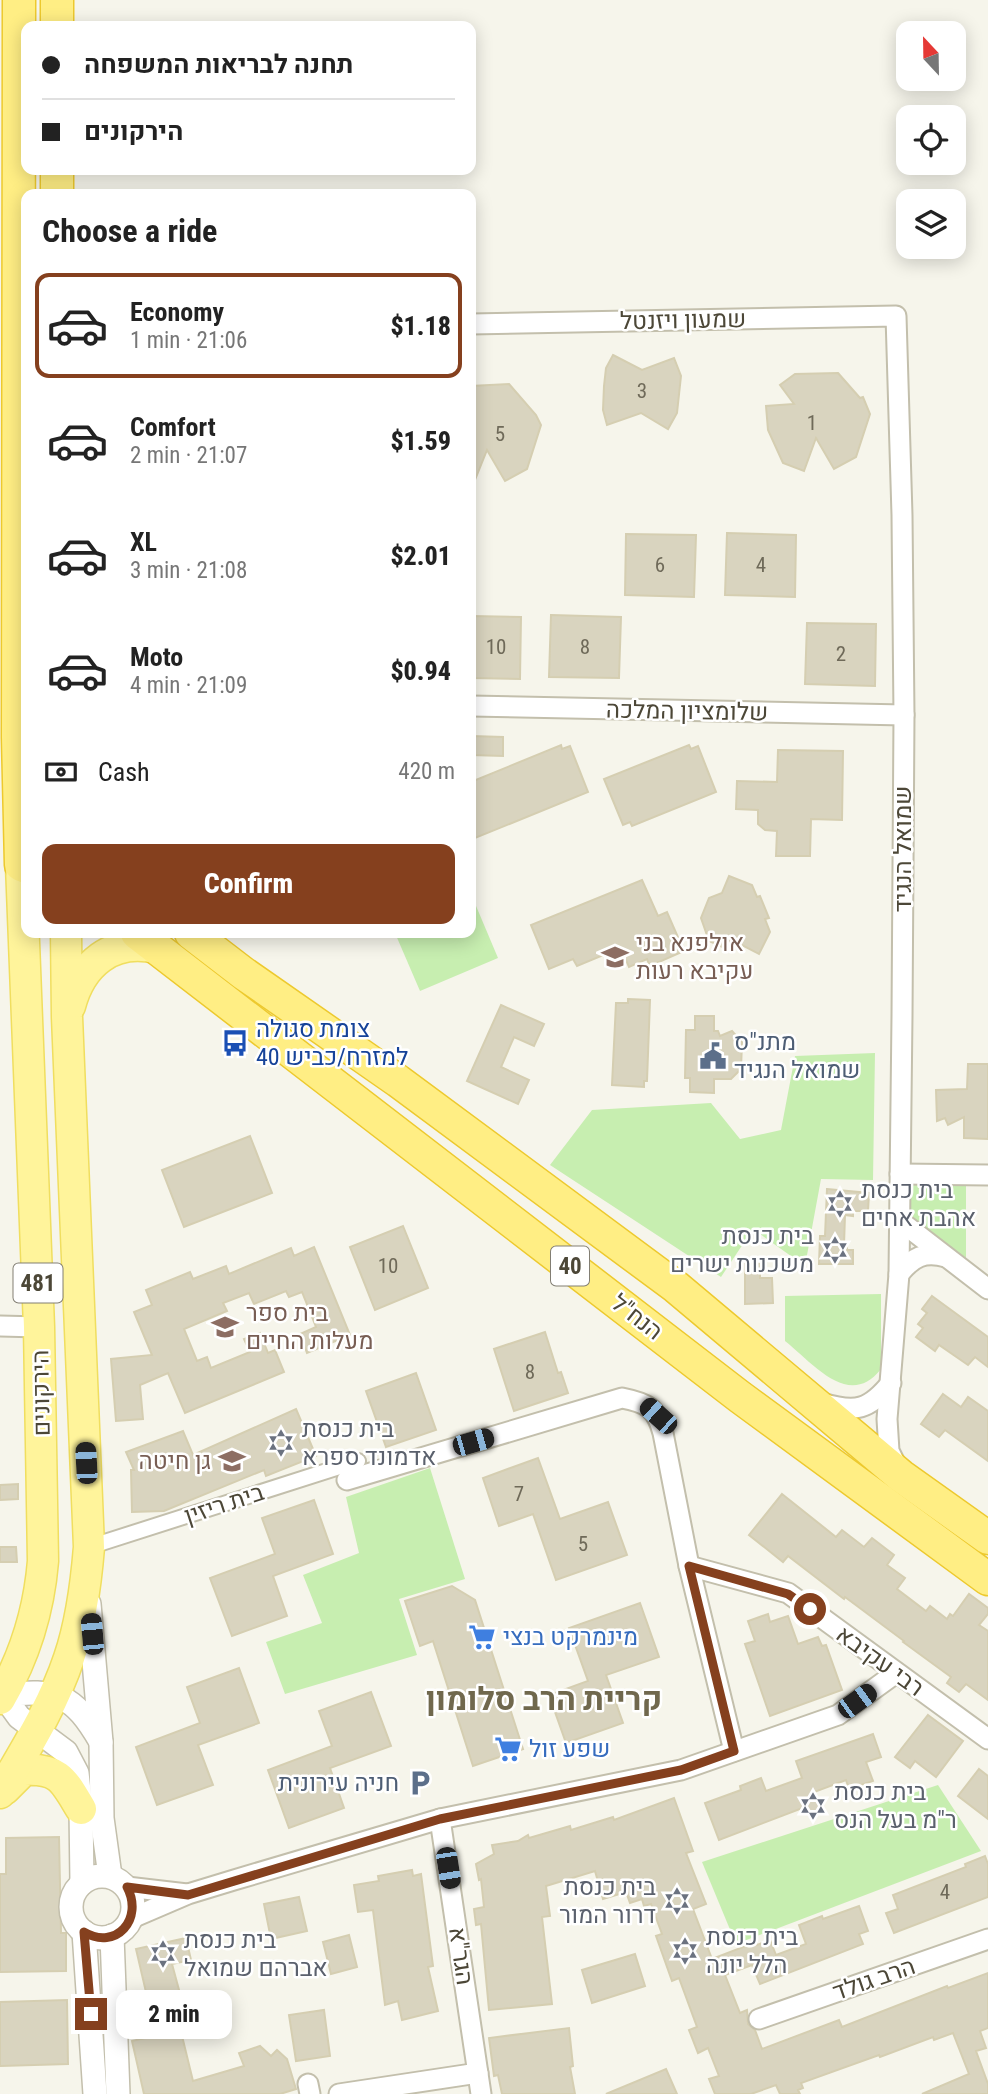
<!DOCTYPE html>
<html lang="en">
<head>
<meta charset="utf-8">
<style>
  :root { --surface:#fff; --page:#f2f2f2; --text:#222; --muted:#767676; --line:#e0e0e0; --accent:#85401e }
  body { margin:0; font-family:"Roboto Condensed",Heebo,sans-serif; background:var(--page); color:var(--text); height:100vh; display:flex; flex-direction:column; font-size:26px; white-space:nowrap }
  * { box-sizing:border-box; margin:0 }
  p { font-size:23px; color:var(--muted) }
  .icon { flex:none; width:38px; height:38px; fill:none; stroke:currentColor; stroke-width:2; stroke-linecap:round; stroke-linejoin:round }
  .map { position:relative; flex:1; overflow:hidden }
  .panel { position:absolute; left:21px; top:189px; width:455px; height:749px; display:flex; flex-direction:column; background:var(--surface); border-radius:14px; box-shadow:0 4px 18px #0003 }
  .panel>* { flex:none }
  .guide { position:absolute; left:21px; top:21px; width:455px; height:154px; border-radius:14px; box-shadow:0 4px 18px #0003; display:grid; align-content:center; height:154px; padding:0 21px; background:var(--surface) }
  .needle { width:46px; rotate:338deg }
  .controls { position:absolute; left:896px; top:21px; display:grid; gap:14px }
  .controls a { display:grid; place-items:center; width:70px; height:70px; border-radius:14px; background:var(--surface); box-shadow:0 4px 18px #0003; font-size:35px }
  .end { position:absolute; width:32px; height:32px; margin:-16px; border:9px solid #85401e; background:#fff; box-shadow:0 0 0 4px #fff }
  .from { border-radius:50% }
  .bubble { position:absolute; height:49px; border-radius:14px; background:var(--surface); box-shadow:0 4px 18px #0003; font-size:23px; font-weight:800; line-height:49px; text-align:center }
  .car { position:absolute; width:21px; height:42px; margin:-21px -10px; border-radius:9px; box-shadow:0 0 5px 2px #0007; background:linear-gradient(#222 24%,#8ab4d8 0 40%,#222 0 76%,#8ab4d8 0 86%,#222 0) }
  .guide b { display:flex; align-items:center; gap:24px; height:66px; font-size:26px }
  .guide b+b { border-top:2px solid var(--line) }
  .guide i { width:18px; height:18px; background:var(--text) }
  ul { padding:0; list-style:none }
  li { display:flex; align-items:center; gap:21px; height:105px; margin:0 14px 10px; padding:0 7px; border:4px solid transparent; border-radius:14px }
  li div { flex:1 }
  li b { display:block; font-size:26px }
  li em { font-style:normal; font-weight:800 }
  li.selected { border-color:var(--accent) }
  li>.icon { width:63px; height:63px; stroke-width:1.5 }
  h2 { padding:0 21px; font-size:32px; line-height:84px }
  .pay { display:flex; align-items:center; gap:18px; height:77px; padding:0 21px; font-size:26px }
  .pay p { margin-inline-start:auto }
  .button { display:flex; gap:14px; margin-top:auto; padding:14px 21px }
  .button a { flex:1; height:80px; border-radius:14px; background:var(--accent); color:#fff; font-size:28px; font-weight:800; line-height:80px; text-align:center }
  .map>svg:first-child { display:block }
</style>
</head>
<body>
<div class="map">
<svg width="988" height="2094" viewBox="0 0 988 2094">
  <rect width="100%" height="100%" fill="#f6f5eb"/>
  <g fill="#c7eeb0">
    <path d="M471,894l27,64 -78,33 -25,-58h76z"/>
    <path d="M875,1053l-2,127 -52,-1 -16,87 -52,-37 -32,48 -171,-112 42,-55 119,-7 29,36 41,-9 14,-74z"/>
    <path d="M909,1182l57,2v74l-57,-41z"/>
    <path d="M881,1294v75c-32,41 -68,-6 -96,-28v-45z"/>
    <path d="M430,1468l35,111 -66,20 18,56 -132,39 -19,-52 56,-19 -19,-48 56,-22 -13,-56z"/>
    <path d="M938,1785l43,66 -245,93 -34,-82z"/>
  </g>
  <g fill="#d9d4bf" stroke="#d5ceb1" stroke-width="2">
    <path d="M613,355l29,15 32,-12 7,18 -4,37 -9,16 -27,-16 -34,12 -4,-15 1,-24 2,-18z"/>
    <path d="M838,373l22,25 3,-1 7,17 -14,43 -22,12 -18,-31 -12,33 -21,-8 -15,-33 -2,-24 28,-2 -14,-19 15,-11z"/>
    <path d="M509,384l27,31 5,10 -14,44 -22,12 -18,-31 -16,40v-104z"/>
    <path d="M727,533l69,2 -1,62 -70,-2z"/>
    <path d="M626,534l70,1 -2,62 -69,-2z"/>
    <path d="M551,615l70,2 -2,61 -70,-1z"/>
    <path d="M471,616l50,1 -1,62 -49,-1z"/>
    <path d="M807,623l69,1 -1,62 -70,-2z"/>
    <path d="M471,736l32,1v19l-32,-1z"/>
    <path d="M561,745l1,4 8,-3 18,46 -113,46 -4,-11v-45z"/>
    <path d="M689,745l2,4 7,-3 18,46 -84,34 -2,-4 -7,3 -19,-46z"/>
    <path d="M778,750l65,1 -1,69 -31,-1 -1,37h-34l1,-25 -12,-1 -7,-6v-14l-22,-1 1,-28 40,1z"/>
    <path d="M729,876l23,9 5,12 3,-1 9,22 -4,1 5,13 -11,22 -17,-9 -13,5 -20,-9 -8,-23 8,-20 13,-5z"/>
    <path d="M642,880l16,36 9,-4 17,39 -34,15 -3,-7 -18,8 -3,-7 -13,6 -5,-13 -31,13 -4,-7 -24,10 -18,-44z"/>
    <path d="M628,999l22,1 -3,81h-3v6l-32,-2 4,-82h12z"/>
    <path d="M501,1005l43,19 -10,22 -20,-9 -13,30 28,13 -11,24 -51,-23z"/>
    <path d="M695,1016h19v15h4l2,5 12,-5 10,11 -1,27 -10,10h-17v14l-24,-1v-14h-5l1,-48h9z"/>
    <path d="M968,1064h20v75l-24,-1v-21l-16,8 -3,-7 -8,3 -1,-31 31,-1z"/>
    <path d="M250,1136l22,57 -88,34 -22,-57z"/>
    <path d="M827,1189l42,4 -1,18h-15v5l-8,-1 -1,30h3v5h6v14h-34l1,-28h5z"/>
    <path d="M403,1226l25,62 -53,22 -25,-63z"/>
    <path d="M314,1247l36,88 -43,18 -7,-19 16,-7 -14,-35 -13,5 -3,-6 -32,13 -5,-11 -26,10 4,8 -43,18 13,32 10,-4 4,11 39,-16 -6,-13 16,-6 8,20 7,-3 9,22 -99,41 -17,-40 -28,12 3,34 -27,2 -5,-62 41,-4 -18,-43 18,-7 -6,-15 44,-18 3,7 33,-13 3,8 62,-26 3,8z"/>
    <path d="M745,1264h15v14h12l1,25 -28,1z"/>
    <path d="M932,1296l56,41v30l-13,-10 -7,8 -29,-20 -4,6 -19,-14 7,-9 -5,-4 9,-11 -5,-4z"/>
    <path d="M545,1332l13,41 3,-1 7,21 -54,18 -20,-62z"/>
    <path d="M416,1373l20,57 -50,17 -20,-56z"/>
    <path d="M943,1394l18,13 7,-10 20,14v50l-43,-31 -6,7 -18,-13z"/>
    <path d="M296,1409l20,47 -50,20 -2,-6 -100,41 -32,1 -1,-42h3l-8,-18 57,-21 10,24z"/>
    <path d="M538,1458l22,61 48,-17 19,53 -71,25 -23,-66 -34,12 -16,-48z"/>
    <path d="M18,1484v15l-18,1v-15z"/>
    <path d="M782,1494l54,43 6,-7 22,17 8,-9 22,17 -7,10 18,13 -8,11 29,22 4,-5 17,13 3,-5 3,2 16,-22 19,14v6l-9,11 9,6v69l-22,-16 -7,8 -12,-9 4,-6 -48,-35 1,-1 -59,-44 -1,2 -56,-43 -5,6 -34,-27z"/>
    <path d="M314,1500l19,54 -60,22 14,40 -55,20 -22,-58 65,-24 -13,-36z"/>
    <path d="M0,1547h16l1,15h-17z"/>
    <path d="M452,1586l23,14 48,149 -50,17 -40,-125 -13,5 -15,-45z"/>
    <path d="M640,1603l19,54 -53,18 17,48 -57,20 -17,-48 39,-14 -19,-53z"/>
    <path d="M768,1614l2,8 18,-6 10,28 20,-7 4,9 4,-1 16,45 -72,26 -25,-72 10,-3 -7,-20z"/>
    <path d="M239,1668l20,55 -61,22 15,40 -56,20 -21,-58 64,-24 -13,-36z"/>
    <path d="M371,1692l20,54 -61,22 14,40 -55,20 -21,-58 64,-24 -13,-35z"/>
    <path d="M928,1715l35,26 -27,36 -21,-16 -5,7 -15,-11z"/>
    <path d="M873,1734l8,23 -15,5 7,19 -24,8 -3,-9 -32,12 8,20 -12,5 -5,-10 -86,33 -14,-37 36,-13 -1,-4 21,-8 5,13 36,-13 -6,-17z"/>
    <path d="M979,1769l9,7v43l-30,-23z"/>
    <path d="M674,1798l19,53 -7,2 20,51 -13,5 19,50 44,-17 1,3 13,-5 6,15 30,-11 -7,-19 23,-9 1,3 36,-13 9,25 -9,3 4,10 -103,40 -8,-19 -27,10 15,38 7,-3 1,14 7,6 7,19 77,-29 3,7 105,-41 1,2 40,-15v55l-8,3 6,17 -10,3 12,33v10h-66l47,-20 -16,-41 -19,7 -1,-3 -53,20 -1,-2 -78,28 2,5 -5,2 2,4h-20l-4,-9 -25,9h-36l-6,-15 10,-3 -11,-28 -10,5 -9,-23 8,-3 -18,-49 -7,3 -16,-45 6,-2 -11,-30 -7,2 -2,-7 -12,4 -4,-11 -23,7 -8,-28 -49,15 4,30 -8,1 10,87 -63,6 -8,-86 -5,1 -2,-16 10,-2 -3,-28 -2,1 -3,-16 18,-10 -2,-9 26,-4 10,-6 1,3 41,-12 1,4 42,-13 1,3z"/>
    <path d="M59,1837l2,96h5v38l-66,1v-98h6v-36z"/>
    <path d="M985,1856l3,8v33l-94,36 -8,-20 12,-4 -5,-14 73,-28 -1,-3z"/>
    <path d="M412,1870l1,6 8,-2 12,92 -5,1 10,44 -36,9 -4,-19 -13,4 -12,-95 -15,2 -4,-27 25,-4 -1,-5z"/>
    <path d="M299,1897l8,34 -36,8 -7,-35z"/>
    <path d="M349,1935l8,32 -26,7 -8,-32z"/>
    <path d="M186,1938l5,22 -19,4 10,37 -8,2 19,78 51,-15 -5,-13 21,-7 11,10 6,-6 10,9 9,30 -16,5h-136l-12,-53 18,-4 -11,-43 7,-2 -10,-43z"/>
    <path d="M635,1954l10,32 -53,17 -10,-33z"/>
    <path d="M67,2000l1,64 -68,2v-64z"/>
    <path d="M324,2010l6,46 -34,5 -7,-46z"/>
    <path d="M569,2028l4,38 -3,1 5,27h-73l-4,-19 -4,1 -5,-38z"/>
    <path d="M666,2069l11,25h-71z"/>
  </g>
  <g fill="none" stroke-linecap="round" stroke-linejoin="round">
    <defs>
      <path id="pedestrian" d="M89,1547l269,-86"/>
      <g id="minor">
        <path d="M471,324l425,-8 6,199 2,200 -2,301 -3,258 -12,145 2,32 9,18"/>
        <path d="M471,706l433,9"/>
        <path d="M900,1174l88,1"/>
        <path d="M900,1221l88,68"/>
        <path d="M899,1274c14,-17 25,-23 47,-17"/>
        <path d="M0,1326l39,1"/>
        <path d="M822,1403c34,10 47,7 69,-20"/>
        <path d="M347,1480l275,-82c25,5 34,9 41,35l26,133 45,185"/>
        <path d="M689,1566l99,27 200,146"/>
        <path d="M440,1819l41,275"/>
        <path d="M127,1887l60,7"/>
        <path d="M132,1918l56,-24 46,-14 206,-61 241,-49 157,-55 58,-42"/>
        <path d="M759,2019l229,-80"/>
        <path d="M308,2084l2,10"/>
        <path d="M339,2094l139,-21"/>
      </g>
      <g id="tertiary">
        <path d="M89,1604l12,138 1,76 8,58"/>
        <circle cx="102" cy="1907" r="31"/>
        <path d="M82,1883l-1,-74 -4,-36 -11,-21 -47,-35 -16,-22c55,-6 70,-1 98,47"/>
        <path d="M84,1932l11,162"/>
        <path d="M112,1936l6,158"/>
      </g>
      <g id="primary">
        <path d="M70,1006c11,-42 42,-68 86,-58"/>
        <path d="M0,1699c25,-43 39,-89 43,-138l-4,-234 -18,-462"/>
        <path d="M5,1789l19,-19c36,-2 40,11 57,39"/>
        <path d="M0,1793c25,-43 53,-87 69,-135 12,-35 17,-74 20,-111l-22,-530 -1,-84"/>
      </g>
      <g id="trunk">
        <path d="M19,0l-1,737 3,128 5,2"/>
        <path d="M57,0v26"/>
        <path d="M57,170v24"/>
        <path d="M137,933l603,464 248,182"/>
        <path d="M191,933l52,40 155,108 278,206 225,189 87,62"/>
      </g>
    </defs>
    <use href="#pedestrian" stroke="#c3bfac" stroke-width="18"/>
    <use href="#minor" stroke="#c3bfac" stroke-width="23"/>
    <use href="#tertiary" stroke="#c3bfac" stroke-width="26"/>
    <use href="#primary" stroke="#f0de5f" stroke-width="33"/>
    <use href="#trunk" stroke="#edc92e" stroke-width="35"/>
    <use href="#pedestrian" stroke="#fff" stroke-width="14"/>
    <use href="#minor" stroke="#fff" stroke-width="19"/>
    <use href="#tertiary" stroke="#fff" stroke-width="23"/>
    <use href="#primary" stroke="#fff49b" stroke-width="30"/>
    <use href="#trunk" stroke="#ffee84" stroke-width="32"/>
  </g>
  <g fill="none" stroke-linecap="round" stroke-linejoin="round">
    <path stroke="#85401e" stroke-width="9" d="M91,2014l-7,-82c32,19 60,-13 43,-45l61,8 252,-76 241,-49 53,-19 -45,-185 99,28 22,15"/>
  </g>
  <defs>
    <symbol id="school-bare" viewBox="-9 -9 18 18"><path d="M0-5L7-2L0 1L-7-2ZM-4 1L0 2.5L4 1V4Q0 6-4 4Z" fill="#8d6e63" stroke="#fff" stroke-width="2.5" paint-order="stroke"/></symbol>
    <symbol id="bus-bare" viewBox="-9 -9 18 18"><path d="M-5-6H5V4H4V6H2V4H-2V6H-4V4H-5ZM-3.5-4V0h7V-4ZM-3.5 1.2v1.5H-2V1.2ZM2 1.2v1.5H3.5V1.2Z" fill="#1a4fb4" stroke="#fff" stroke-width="2.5" paint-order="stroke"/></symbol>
    <symbol id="civic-bare" viewBox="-9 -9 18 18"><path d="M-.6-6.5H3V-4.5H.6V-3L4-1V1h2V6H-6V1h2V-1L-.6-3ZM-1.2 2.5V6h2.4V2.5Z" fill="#5c6f8a" stroke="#fff" stroke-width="2.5" paint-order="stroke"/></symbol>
    <symbol id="synagogue-bare" viewBox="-9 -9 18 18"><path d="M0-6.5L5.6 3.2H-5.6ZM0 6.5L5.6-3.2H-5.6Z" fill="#6b7280" stroke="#fff" stroke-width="2.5" paint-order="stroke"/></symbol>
    <symbol id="supermarket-bare" viewBox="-9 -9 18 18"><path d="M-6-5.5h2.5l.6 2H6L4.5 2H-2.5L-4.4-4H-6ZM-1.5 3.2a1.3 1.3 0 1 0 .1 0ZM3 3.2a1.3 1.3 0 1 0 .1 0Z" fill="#3f7fe0" stroke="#fff" stroke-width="2.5" paint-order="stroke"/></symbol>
    <symbol id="parking-bare" viewBox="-9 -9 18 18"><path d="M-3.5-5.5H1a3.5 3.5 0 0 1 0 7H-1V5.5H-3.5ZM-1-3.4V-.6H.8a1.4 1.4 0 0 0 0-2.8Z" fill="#5c6f8a" stroke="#fff" stroke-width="2.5" paint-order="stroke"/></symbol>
  </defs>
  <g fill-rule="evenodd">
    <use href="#school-bare" x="596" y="938" width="38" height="38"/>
    <use href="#bus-bare" x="216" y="1024" width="38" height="38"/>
    <use href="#civic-bare" x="694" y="1037" width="38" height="38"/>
    <use href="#synagogue-bare" x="821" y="1185" width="38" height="38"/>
    <use href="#synagogue-bare" x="816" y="1231" width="38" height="38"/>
    <use href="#school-bare" x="206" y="1308" width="38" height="38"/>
    <use href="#synagogue-bare" x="262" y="1424" width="38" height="38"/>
    <use href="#school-bare" x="213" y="1442" width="38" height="38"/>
    <use href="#supermarket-bare" x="463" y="1618" width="38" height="38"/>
    <use href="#supermarket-bare" x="489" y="1730" width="38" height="38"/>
    <use href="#parking-bare" x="401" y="1764" width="38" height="38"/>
    <use href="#synagogue-bare" x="794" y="1787" width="38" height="38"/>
    <use href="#synagogue-bare" x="658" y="1882" width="38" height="38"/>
    <use href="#synagogue-bare" x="666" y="1932" width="38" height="38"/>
    <use href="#synagogue-bare" x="144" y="1935" width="38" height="38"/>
  </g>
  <g text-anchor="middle" stroke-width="5" stroke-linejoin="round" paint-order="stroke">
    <g font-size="21" fill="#6f6a59">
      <text x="642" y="398">3</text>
      <text x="812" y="430">1</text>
      <text x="500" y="441">5</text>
      <text x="660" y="572">6</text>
      <text x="761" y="572">4</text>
      <text x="496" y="654">10</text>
      <text x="585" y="654">8</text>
      <text x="841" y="661">2</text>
      <text x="388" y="1273">10</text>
      <text x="530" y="1379">8</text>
      <text x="519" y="1501">7</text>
      <text x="583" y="1551">5</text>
      <text x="945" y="1899">4</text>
    </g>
    <g fill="#fff" stroke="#827e73" stroke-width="2">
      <rect x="551" y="1246.5" width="38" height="39" rx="5"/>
      <rect x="13.5" y="1263.5" width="49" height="39" rx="5"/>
    </g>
    <g font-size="23" font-weight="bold" fill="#4c4737">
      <text x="570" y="1274">40</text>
      <text x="38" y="1291">481</text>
    </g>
    <g font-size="24" fill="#4c4737" stroke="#fff">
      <text transform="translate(683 320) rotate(-1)" y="8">שמעון ויזנטל</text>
      <text transform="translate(687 711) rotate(1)" y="8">שלומציון המלכה</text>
      <text transform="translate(903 849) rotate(-90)" y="8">שמואל הנגיד</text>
      <text transform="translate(637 1317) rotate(38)" y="8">הנח"ל</text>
      <text transform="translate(41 1393) rotate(-91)" y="8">הירקונים</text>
      <text transform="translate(224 1504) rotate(-18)" y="8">בית ריזין</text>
      <text transform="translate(880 1661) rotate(36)" y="8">רבי עקיבא</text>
      <text transform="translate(461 1956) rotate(82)" y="8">הגר"א</text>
      <text transform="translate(874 1979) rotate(-19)" y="8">הרב גולד</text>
    </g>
    <g font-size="24" fill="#785e54" stroke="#fff" text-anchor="start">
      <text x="636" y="951">אולפנא בני<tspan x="636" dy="28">עקיבא רעות</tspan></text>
      <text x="246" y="1321">בית ספר<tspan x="246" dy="28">מעלות החיים</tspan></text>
      <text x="211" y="1469" text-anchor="end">גן חיטה</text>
    </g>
    <g font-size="24" fill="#164399" stroke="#fff" text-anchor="start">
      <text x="256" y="1037">צומת סגולה<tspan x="256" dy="28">למזרח/כביש 40</tspan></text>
    </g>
    <g font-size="24" fill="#4e5e75" stroke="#fff" text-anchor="start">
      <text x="734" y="1050">מתנ"ס<tspan x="734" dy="28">שמואל הנגיד</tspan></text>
      <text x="399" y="1791" text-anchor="end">חניה עירונית</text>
    </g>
    <g font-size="24" fill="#5b616d" stroke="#fff" text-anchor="start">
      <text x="861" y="1198">בית כנסת<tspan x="861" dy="28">אהבת אחים</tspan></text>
      <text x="814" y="1244" text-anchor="end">בית כנסת<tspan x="814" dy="28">משכנות ישרים</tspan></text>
      <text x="302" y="1437">בית כנסת<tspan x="302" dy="28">אדמונד ספרא</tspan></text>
      <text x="834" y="1800">בית כנסת<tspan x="834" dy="28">ר"מ בעל הנס</tspan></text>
      <text x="656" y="1895" text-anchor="end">בית כנסת<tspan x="656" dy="28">דרור המור</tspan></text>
      <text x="706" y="1945">בית כנסת<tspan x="706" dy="28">הלל יונה</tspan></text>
      <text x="184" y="1948">בית כנסת<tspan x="184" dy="28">אברהם שמואל</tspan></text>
    </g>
    <g font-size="24" fill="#366cbe" stroke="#fff" text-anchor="start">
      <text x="503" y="1645">מינמרקט בנצי</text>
      <text x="529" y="1757">שפע זול</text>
    </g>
    <g font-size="32" font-weight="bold" fill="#70684d" stroke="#fff">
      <text x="544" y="1710">קריית הרב סלומון</text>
    </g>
  </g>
</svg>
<div class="controls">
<a><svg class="needle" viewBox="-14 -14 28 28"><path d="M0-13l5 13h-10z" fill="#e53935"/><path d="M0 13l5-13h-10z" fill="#767676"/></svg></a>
<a><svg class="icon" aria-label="locate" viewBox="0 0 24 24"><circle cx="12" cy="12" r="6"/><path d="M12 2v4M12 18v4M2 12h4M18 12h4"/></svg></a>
<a><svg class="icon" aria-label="layers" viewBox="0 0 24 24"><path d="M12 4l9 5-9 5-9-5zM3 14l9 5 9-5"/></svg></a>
</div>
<i class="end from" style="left:810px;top:1609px"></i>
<i class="end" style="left:91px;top:2014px"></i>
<div class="bubble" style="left:116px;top:1990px;width:116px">2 min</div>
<i class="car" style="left:658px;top:1416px;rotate:312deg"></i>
<i class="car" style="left:473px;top:1442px;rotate:74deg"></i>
<i class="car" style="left:86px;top:1463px;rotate:357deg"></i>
<i class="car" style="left:92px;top:1634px;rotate:355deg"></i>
<i class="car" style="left:857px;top:1701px;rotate:54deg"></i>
<i class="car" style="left:448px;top:1868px;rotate:171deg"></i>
<div class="guide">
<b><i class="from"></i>תחנה לבריאות המשפחה</b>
<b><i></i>הירקונים</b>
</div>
<section class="panel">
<h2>Choose a ride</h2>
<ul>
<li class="selected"><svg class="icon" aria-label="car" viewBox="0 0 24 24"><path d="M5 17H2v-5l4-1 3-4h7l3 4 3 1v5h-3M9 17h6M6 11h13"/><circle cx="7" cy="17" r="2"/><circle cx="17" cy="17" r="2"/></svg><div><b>Economy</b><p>1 min · 21:06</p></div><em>$1.18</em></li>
<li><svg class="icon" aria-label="car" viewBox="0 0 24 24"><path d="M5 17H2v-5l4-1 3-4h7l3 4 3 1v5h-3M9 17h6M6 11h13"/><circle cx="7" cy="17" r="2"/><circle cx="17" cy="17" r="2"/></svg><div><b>Comfort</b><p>2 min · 21:07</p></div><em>$1.59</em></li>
<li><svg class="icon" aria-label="car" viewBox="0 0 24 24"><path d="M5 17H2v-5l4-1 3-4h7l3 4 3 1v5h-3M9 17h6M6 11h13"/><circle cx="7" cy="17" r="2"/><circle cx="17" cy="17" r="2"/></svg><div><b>XL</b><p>3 min · 21:08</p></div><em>$2.01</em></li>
<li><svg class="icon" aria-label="car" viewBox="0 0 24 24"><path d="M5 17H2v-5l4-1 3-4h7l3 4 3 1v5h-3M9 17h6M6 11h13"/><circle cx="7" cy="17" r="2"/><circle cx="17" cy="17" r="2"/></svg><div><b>Moto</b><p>4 min · 21:09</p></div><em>$0.94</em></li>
</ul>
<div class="pay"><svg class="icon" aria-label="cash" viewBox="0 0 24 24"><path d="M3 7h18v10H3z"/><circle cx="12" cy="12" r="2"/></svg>Cash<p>420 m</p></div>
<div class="button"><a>Confirm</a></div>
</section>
</div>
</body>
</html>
